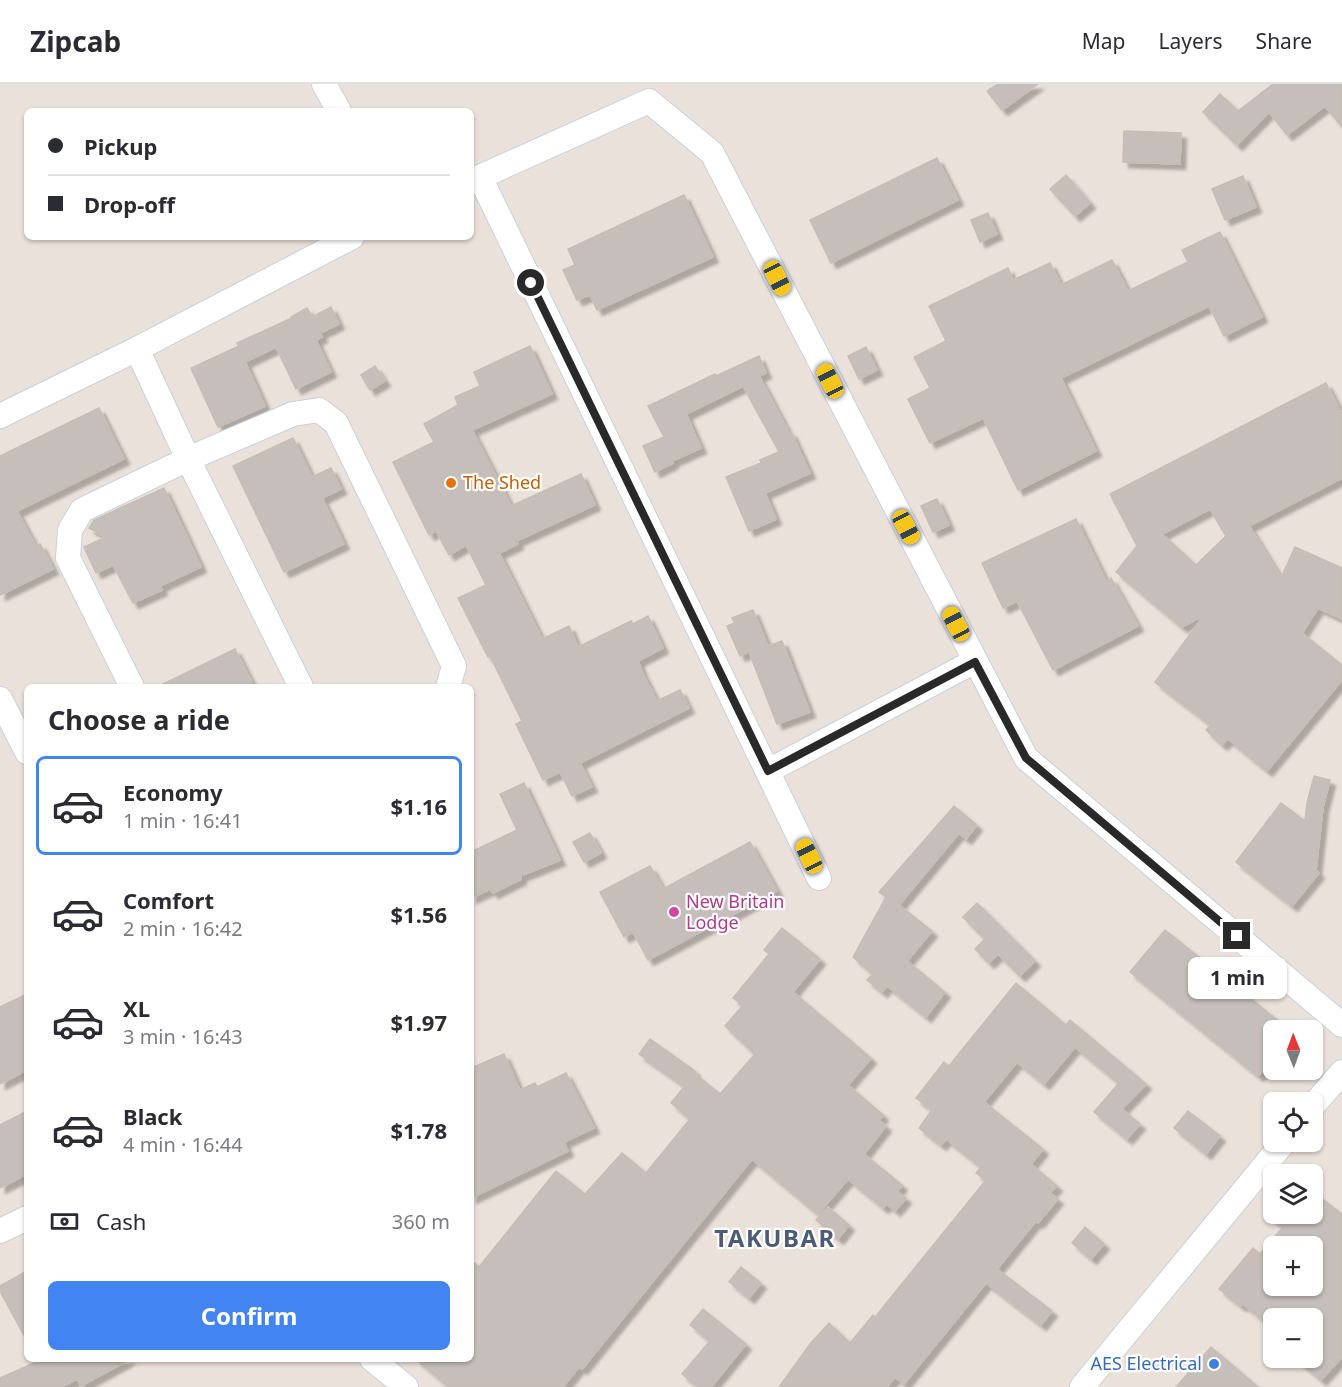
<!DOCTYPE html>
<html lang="en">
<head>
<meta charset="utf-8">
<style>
  :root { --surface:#fff; --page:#f7f7f7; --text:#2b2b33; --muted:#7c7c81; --line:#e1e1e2; --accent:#4284f2 }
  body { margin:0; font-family:"Noto Sans",sans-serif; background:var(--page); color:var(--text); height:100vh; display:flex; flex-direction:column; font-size:22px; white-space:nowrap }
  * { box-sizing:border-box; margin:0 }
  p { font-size:20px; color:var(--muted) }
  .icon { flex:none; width:33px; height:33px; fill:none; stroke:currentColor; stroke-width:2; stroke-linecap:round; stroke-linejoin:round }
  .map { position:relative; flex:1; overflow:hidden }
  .sheet { position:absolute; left:24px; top:600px; width:450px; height:678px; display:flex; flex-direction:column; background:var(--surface); border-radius:9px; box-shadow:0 2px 4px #0004 }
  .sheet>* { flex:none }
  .banner { position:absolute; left:24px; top:24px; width:450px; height:132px; border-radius:9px; box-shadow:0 2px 4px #0004; display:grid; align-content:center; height:132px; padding:0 24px; background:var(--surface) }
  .needle { width:39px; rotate:359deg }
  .tools { position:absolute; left:1263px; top:936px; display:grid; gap:12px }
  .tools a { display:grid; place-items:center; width:60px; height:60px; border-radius:9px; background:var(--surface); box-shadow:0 2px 4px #0004; font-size:30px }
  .end { position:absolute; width:27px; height:27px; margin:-14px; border:8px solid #292929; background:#fff; box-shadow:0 0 0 3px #fff }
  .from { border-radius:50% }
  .bubble { position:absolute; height:42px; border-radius:9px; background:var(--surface); box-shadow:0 2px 4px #0004; font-size:20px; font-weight:700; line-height:42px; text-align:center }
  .car { position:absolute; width:18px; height:36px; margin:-18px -9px; border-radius:8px; box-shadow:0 0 4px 2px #0007; background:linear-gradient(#f5c518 24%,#345 0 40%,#f5c518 0 76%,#345 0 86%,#f5c518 0) }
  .banner b { display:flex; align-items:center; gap:21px; height:57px; font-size:22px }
  .banner b+b { border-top:2px solid var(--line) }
  .banner i { width:15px; height:15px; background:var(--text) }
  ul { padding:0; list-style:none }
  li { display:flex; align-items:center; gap:18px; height:99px; margin:0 12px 9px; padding:0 12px; border:3px solid transparent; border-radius:9px }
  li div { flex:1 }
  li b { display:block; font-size:22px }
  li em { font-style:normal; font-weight:700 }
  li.on { border-color:var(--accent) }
  li>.icon { width:54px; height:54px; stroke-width:1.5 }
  h2 { padding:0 24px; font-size:27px; line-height:72px }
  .pay { display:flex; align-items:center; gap:15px; height:66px; padding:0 24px; font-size:22px }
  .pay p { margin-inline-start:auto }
  .primary-button { display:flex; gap:12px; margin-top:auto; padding:12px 24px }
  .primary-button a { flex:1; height:69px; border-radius:9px; background:var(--accent); color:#fff; font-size:24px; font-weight:700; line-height:69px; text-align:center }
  header { display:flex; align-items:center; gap:36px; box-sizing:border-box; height:84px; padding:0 30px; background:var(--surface); border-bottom:2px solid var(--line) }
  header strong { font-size:28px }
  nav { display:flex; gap:33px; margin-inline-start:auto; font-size:21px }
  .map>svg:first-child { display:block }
</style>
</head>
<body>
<header>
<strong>Zipcab</strong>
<nav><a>Map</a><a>Layers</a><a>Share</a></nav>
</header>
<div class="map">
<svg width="1342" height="1303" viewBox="0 0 1342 1303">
  <defs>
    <filter id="shadow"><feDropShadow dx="5.5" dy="5.5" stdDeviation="1.5" flood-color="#0004"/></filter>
  </defs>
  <rect width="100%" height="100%" fill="#ebe1db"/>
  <g fill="#c6bebb" stroke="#c6bdb5" stroke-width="1.5" fill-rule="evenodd" filter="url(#shadow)">
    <path d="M998,0h40l-36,26 -15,-19z"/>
    <path d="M1273,0h69v43l-17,-21 -38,29 -18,-23 -32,33 -34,-33 17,-18 18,17z"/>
    <path d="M1124,47l57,2 -1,31 -57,-2z"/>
    <path d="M937,74l21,42 -127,63 -21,-43z"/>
    <path d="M1066,91l24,28 -15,13 -25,-27z"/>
    <path d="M1243,92l13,31 -31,13 -13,-31z"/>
    <path d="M684,111l29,62 -116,53 -7,-15 -13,5 -14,-30 12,-5 -7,-16z"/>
    <path d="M988,129l9,21 -17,8 -9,-22z"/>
    <path d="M1220,148l42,85 -38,19 -15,-30 -148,72 35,73 -78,39 -35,-72 -53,25 -22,-44 22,-11 -16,-31 32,-16 -17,-35 79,-38 5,12 37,-17 11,22 51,-25 16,31 60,-29 -6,-12z"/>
    <path d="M331,223l8,17 -19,9 2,4 -6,3 15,32 -35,17 -20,-42 -31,15 20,44 -47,21 -27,-59 48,-22 -2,-3 55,-25 -1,-1 16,-9 5,9z"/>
    <path d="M530,262l22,48 -80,36 39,76 70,-32 14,31 -79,36 2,3 -19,9 43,86 27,-13 9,21 53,-26 2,3 15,-8 15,32 -25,13 4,11 15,29 23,-11 9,18 -109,55 12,24 -20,9 -12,-24 -17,8 -27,-56 6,-3 -32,-65 -2,1 -30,-59 28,-13 -20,-40 -17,10 -13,-24 -7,4 -36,-73 41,-20 -10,-18 34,-19 -3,-8 25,-11 -6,-14z"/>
    <path d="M866,263l11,23 -18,9 -11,-23z"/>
    <path d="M759,272l7,17 -7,3 30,57 2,-1 19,41 -45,20 11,26 -27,12 -23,-54 35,-14 -1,-3 19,-8 -36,-66 -57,28 15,34 -29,13 1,2 -18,9 -12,-26 21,-9 -16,-31 67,-32 1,2z"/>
    <path d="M375,282l10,15 -15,9 -9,-15z"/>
    <path d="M1326,299l16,31v64l-93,48 32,52 14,-31 47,21v51l-24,-11 -16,25 40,32v15l-75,91 -39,-32 -6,6 -16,-15 5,-5 -56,-43 49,-67 -22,12 -66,-55 21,-26 -27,-52zM1210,425l16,27 -30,29 -34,-31z"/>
    <path d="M99,324l25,51 -107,52 19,36 4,-3 13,25 -53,26v-139z"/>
    <path d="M293,354l19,39 19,-9 10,21 -19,9 22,46 -60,28 -51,-106z"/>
    <path d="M164,404l37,79 -41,19 2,4 -29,13 -20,-38 -17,8 -12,-26 22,-10 -17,-9 5,-8z"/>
    <path d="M937,415l12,26 -16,7 -12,-26z"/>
    <path d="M1076,435l31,64 4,-5 27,48 -85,44 -36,-69 -14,7 -21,-45z"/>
    <path d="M753,526l15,36 14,-5 28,71 -33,12 -28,-72 -9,4 -13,-30 8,-3 -3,-5z"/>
    <path d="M235,565l19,38h-97z"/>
    <path d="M1314,692l16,4 -7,27 -7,63 3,3 -27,33 -56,-44 45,-59 24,18 2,-18z"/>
    <path d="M524,699l36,77 -40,16 1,3 -28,14 -3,-4 -19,9v-46l46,-22 -17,-36z"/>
    <path d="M954,722l23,19 -11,14 -7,-6 -60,72 33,26 -25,30 38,31 -19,25 -39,-31 -5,6 -15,-12 6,-6 -20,-17 33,-60 -7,-5z"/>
    <path d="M590,749l11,20 -17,9 -11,-20z"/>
    <path d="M750,758l27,49 -129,69 -15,-28 -9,5 -24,-45 50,-26 13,23z"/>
    <path d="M977,819l58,58 -15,15 -22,-22 -9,9 -14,-14 10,-10 -22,-22z"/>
    <path d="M782,844l38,31 -27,33 78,66 -23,27 35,30 -4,5 7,6 -22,28 38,31 -5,6 9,7 -11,13 -8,-7 -4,4 -35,-29 -30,35 -66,-55 -170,210 -3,-2 -16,20h-114l-33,-28h55v-99l8,7 77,-96 29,23 37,-41 24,20 44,-54 -19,-16 14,-17 -46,-32 11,-15 45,32 -1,2 26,21 35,-40 -30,-28 18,-21 -10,-7 36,-44 -5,-4z"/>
    <path d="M1165,846l125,100h-16v26l-16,20 -128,-104z"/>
    <path d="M1016,899l50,42 4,-5 76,64 -24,25 18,15 -13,15 -33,-27 25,-29 -44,-36 -31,37 -27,-22 -33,40 59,47 -12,15 26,22 -7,7 8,6 -20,24 -2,-2 -39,48 55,42 -11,14 -55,-42 -82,101 -9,-7 -8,10h-108l31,-43 19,-21 21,20 23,-28 2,2 111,-137 -10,-7 5,-6 -35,-28 -5,6 -22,-17 13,-18 -16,-12 28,-36 5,4z"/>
    <path d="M27,910v76l-27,14v-77z"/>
    <path d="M504,970l16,36 15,-7 2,4 29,-14 28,55 -30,14 4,9 -97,47v-130z"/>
    <path d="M27,1027v63l-27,14v-63z"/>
    <path d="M1188,1027l32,25 -14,18 -32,-26z"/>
    <path d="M1312,1107l30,23v143l-21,23 -26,-22h17v-40h-38v11l-31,-25 -2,2 -22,-17 34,-41 7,6 23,-27 -17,-13h46zM1274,1162h38v40h-38z"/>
    <path d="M828,1123l21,18 -11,14 -22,-19z"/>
    <path d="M1085,1143l19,17 -13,15 -19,-16z"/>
    <path d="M741,1183l20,16 -12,15 -20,-16z"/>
    <path d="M27,1187v70l-27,-50v-5z"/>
    <path d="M703,1225l43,35 -35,43h-13l-16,-13 28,-33 -20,-16z"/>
    <path d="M1211,1263l47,40h-82z"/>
    <path d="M43,1275h87l-49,27 -4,-7 -16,8h-61v-9z"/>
  </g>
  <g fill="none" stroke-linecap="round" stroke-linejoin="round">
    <defs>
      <g id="minor">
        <path d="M324,0l15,27"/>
        <path d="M480,93l339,701"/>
        <path d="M471,97l178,-80 63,52 314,605 316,267"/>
        <path d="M137,265l51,110 113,228"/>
        <path d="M0,332l137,-67 215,-112"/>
        <path d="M132,603l-64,-129 2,-28 12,-20 106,-51 105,-45 26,-4 17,13 118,243 -6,21"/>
        <path d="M0,615l27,53"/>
        <path d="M768,687l207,-110"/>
        <path d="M1312,1023l30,-35"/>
        <path d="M0,1147l27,-13"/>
        <path d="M372,1275l34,28"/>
        <path d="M1082,1303l202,-245"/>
      </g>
    </defs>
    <use href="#minor" stroke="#cad0da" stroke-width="26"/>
    <use href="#minor" stroke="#fff" stroke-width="24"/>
  </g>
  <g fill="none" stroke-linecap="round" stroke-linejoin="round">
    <path stroke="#292929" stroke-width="8" d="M531,199l237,488 207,-109 51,96 211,178"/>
  </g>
  <circle fill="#e8710a" stroke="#fff" stroke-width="2" cx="451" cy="399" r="6"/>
  <circle fill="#d1479c" stroke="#fff" stroke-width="2" cx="674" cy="828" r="6"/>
  <circle fill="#3f7fe0" stroke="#fff" stroke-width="2" cx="1214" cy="1280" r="6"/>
  <g text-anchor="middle" stroke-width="4.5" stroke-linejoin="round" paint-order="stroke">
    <g font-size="18" fill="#c56008" stroke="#fff" text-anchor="start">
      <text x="463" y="405">The Shed</text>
    </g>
    <g font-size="18" fill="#b23c85" stroke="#fff" text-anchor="start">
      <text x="686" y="824">New Britain<tspan x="686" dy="21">Lodge</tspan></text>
    </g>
    <g font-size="18" fill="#366cbe" stroke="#fff" text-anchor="end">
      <text x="1202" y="1286">AES Electrical</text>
    </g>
    <g font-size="24" font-weight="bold" letter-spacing="1.5" fill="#4c5c77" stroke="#fff">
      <text x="775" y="1163">TAKUBAR</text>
    </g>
  </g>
</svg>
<div class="tools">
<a><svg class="needle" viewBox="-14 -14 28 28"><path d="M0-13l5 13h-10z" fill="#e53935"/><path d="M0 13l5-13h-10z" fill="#7c7c81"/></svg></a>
<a><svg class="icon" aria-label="locate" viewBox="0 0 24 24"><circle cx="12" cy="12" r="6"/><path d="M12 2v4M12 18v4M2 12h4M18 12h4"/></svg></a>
<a><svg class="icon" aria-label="layers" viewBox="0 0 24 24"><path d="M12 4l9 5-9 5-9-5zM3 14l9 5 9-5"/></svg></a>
<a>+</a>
<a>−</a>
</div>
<i class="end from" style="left:531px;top:199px"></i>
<i class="end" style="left:1237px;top:852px"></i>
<div class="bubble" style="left:1188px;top:873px;width:99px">1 min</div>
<i class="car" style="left:777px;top:194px;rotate:153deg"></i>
<i class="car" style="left:830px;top:297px;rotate:333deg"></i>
<i class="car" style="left:906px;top:443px;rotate:152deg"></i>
<i class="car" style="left:956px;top:540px;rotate:332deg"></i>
<i class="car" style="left:809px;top:772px;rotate:334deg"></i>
<div class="banner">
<b><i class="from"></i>Pickup</b>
<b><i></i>Drop-off</b>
</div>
<section class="sheet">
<h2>Choose a ride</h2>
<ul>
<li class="on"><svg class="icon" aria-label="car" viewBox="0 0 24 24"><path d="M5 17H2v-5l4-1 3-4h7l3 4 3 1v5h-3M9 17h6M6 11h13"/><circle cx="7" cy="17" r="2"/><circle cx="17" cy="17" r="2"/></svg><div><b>Economy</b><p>1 min · 16:41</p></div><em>$1.16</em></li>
<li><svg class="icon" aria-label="car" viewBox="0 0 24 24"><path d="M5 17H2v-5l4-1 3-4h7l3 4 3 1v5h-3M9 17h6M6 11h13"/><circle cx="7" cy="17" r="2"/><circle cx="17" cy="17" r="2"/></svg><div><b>Comfort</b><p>2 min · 16:42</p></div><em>$1.56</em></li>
<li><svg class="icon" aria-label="car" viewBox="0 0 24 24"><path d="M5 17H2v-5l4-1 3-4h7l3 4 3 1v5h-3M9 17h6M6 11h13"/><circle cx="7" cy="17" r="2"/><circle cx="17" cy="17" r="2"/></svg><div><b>XL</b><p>3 min · 16:43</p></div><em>$1.97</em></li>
<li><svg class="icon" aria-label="car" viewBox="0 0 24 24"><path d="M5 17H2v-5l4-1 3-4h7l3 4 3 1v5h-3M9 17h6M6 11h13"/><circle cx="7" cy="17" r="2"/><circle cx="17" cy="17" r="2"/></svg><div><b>Black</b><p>4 min · 16:44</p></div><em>$1.78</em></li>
</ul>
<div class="pay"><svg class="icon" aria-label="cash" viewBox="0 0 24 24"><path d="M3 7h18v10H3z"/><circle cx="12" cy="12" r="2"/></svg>Cash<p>360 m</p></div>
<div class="primary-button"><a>Confirm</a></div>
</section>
</div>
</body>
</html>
